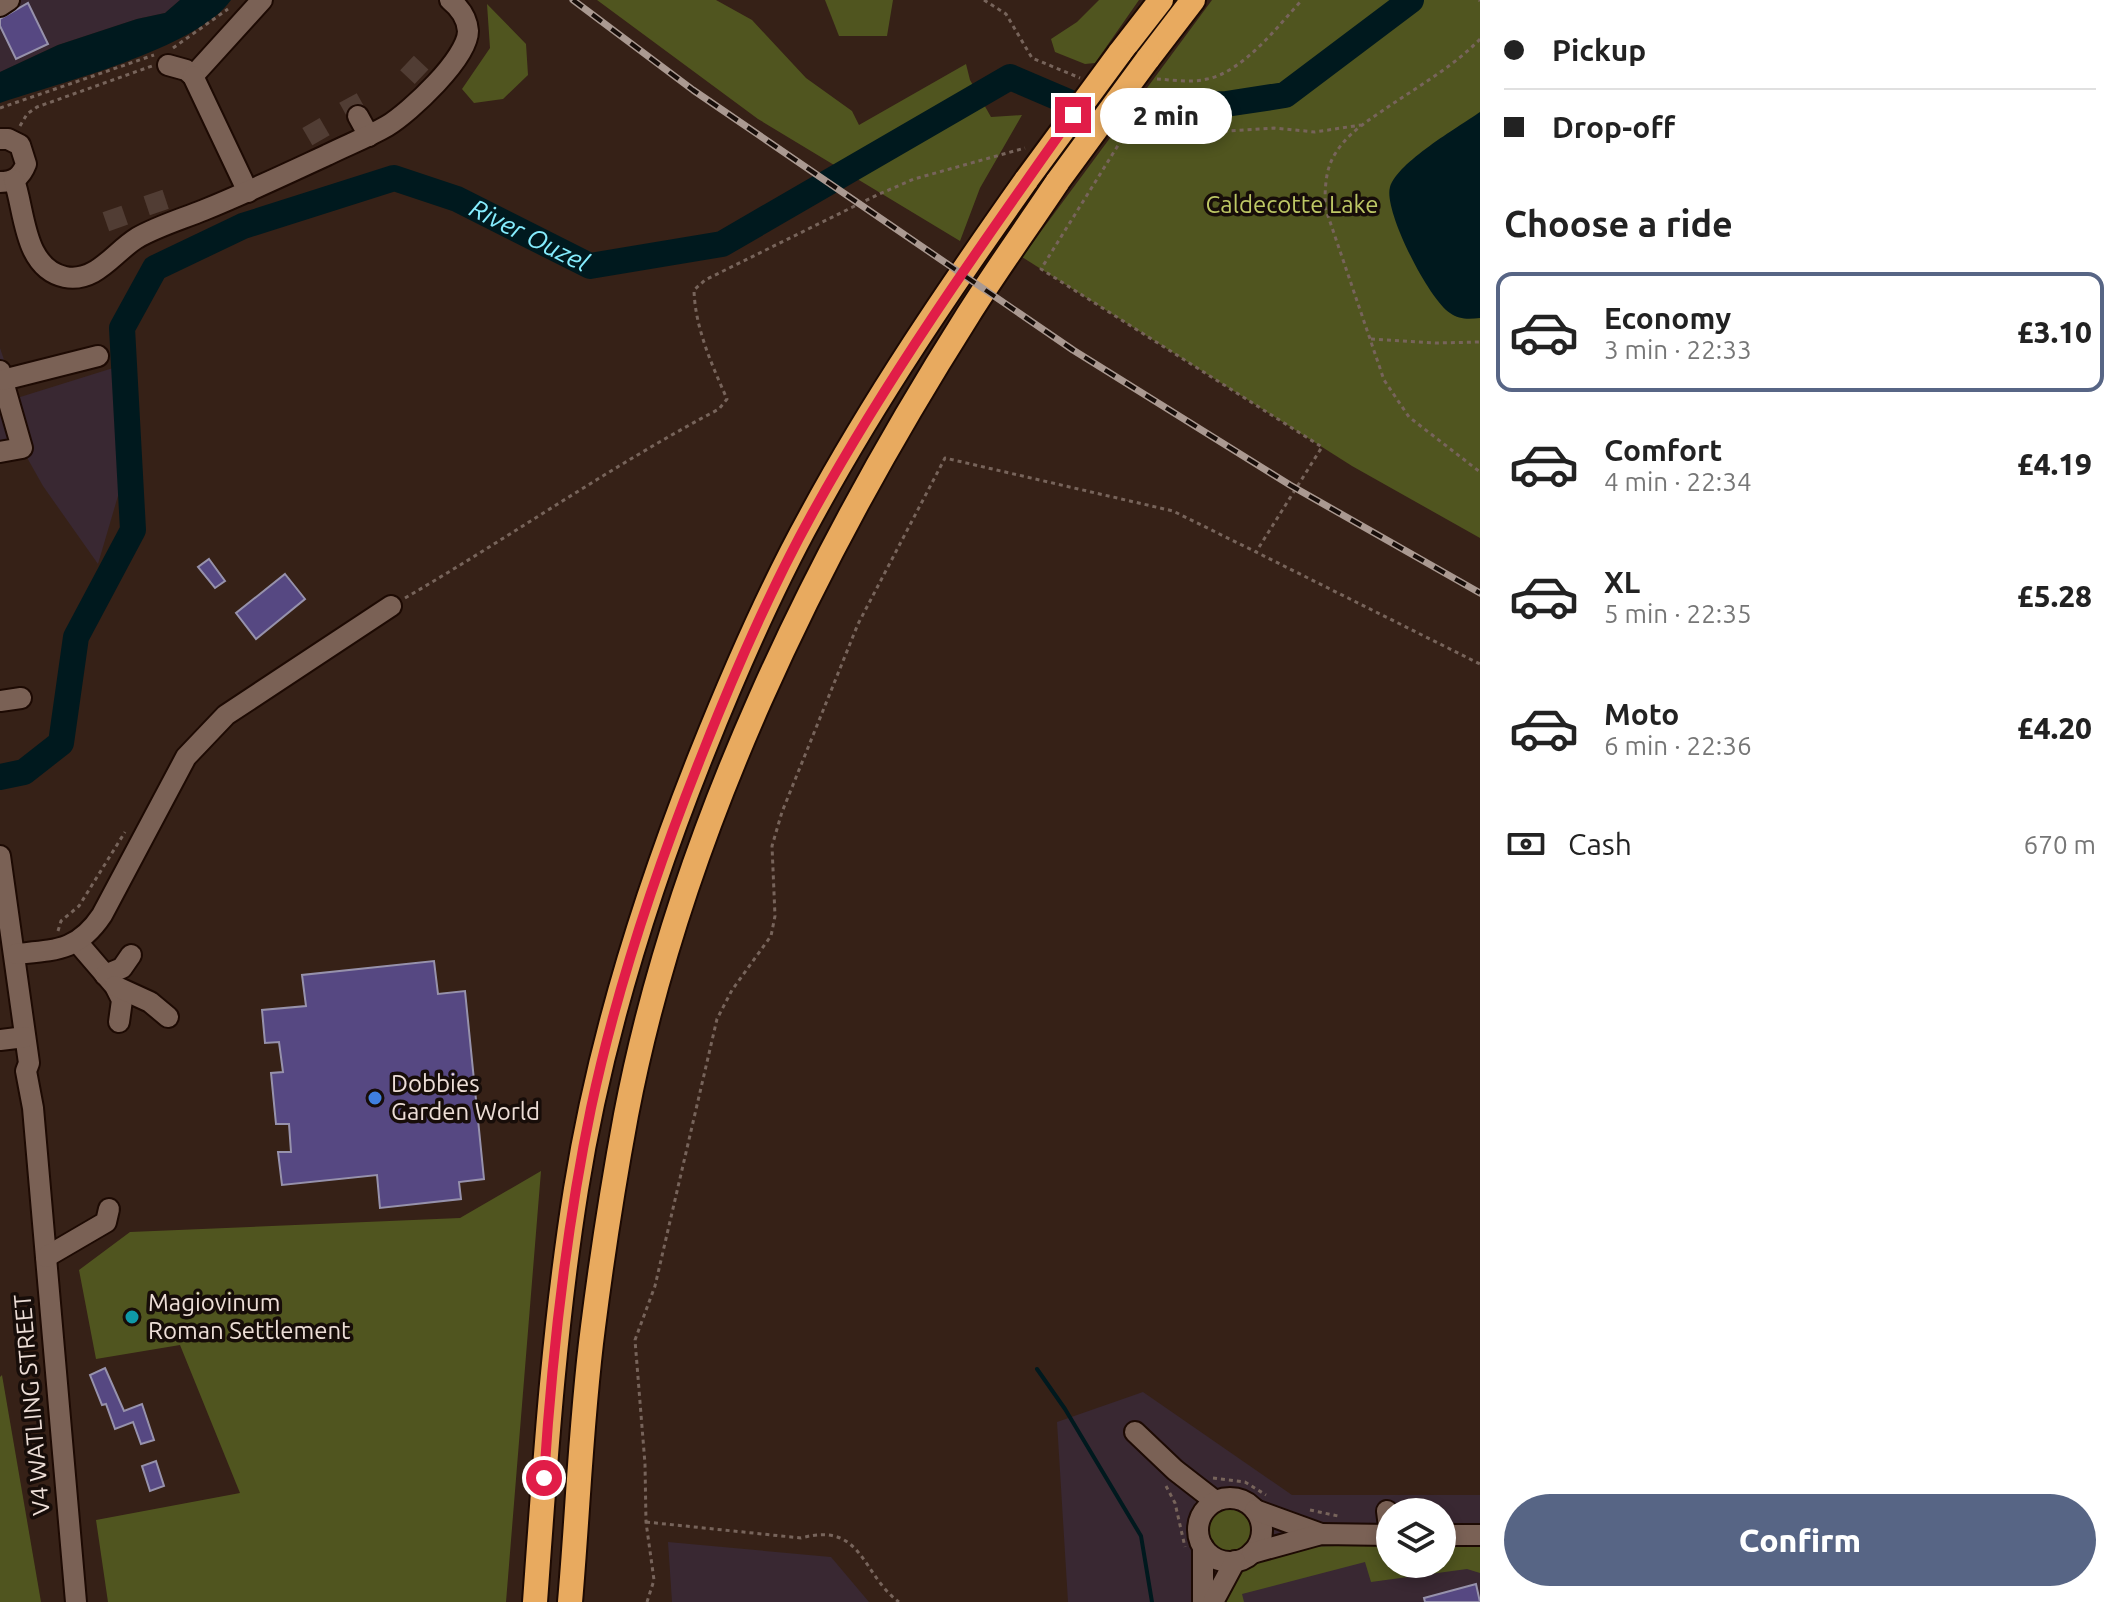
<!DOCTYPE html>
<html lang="en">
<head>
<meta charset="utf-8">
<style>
  :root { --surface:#fff; --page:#f6f6f6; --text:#222; --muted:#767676; --line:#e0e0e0; --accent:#576585 }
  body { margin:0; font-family:Ubuntu,sans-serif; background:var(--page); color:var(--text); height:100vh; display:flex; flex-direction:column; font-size:30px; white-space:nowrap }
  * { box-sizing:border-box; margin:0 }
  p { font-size:26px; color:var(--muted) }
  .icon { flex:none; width:44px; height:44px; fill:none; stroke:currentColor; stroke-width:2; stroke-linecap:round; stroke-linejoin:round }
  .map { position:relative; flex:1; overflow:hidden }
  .drawer { display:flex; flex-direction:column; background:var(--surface); width:640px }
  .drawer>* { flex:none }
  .banner { display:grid; align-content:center; height:176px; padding:0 24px; background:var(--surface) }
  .controls { position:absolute; left:1376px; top:1498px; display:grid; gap:16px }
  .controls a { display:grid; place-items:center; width:80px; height:80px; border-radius:50%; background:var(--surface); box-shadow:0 4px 12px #0003; font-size:40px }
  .end { position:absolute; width:36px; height:36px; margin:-18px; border:10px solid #e11d48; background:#fff; box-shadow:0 0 0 4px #fff }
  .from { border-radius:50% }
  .bubble { position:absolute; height:56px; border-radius:28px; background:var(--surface); box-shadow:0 4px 12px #0003; font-size:26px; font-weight:800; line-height:56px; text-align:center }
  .banner b { display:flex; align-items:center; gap:28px; height:76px; font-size:30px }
  .banner b+b { border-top:2px solid var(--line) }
  .banner i { width:20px; height:20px; background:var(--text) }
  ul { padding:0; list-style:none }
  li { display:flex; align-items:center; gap:24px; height:120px; margin:0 16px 12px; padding:0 8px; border:4px solid transparent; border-radius:16px }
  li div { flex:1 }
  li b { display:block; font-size:30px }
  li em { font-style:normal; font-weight:800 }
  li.on { border-color:var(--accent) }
  li>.icon { width:72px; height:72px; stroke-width:1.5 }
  h2 { padding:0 24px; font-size:36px; line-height:96px }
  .pay { display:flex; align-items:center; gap:20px; height:88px; padding:0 24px; font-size:30px }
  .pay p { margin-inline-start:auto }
  .action { display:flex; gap:16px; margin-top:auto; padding:16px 24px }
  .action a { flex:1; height:92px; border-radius:48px; background:var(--accent); color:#fff; font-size:32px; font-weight:800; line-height:92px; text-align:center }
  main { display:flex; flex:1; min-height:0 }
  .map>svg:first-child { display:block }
</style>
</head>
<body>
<main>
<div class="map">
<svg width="1480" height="1602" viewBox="0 0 1480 1602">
  <rect width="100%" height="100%" fill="#362117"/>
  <g fill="#392832" fill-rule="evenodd">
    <path d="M0,0h180l-15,13 -28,6 -79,26 -58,27z"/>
    <path d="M0,348l17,50 96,-30 12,104 -27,92 -55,-78 -18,-32 -25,2z"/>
    <path d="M1143,1392l149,103h188v107h-412l-11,-180zM1390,1512h52v52h-52z"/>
    <path d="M668,1542l163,15 38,45h-197z"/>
  </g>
  <g fill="#50551f">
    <path d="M597,0h119l36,20 54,58 46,33 7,14 107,-61 4,16 21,37 31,-2 -42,73 -20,53 -202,-122z"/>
    <path d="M825,0h68l-6,36h-48z"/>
    <path d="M1099,0h40l-44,63 -10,1 -30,-12 -4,-13 26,-17z"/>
    <path d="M1212,0h268v538l-128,-72 -330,-209z"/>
    <path d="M487,4l39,40 2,31 -25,24 -29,4 -12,-14 28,-41z"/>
    <path d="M541,1171l-35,431h-398l-12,-82 144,-27 -60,-148 -84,14 -17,-89 51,-38 330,-14z"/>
    <path d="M2,1375l39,227h-41v-225z"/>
    <circle cx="1229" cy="1529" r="22"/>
    <path d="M1390,1546v18h52v-17h38v26l-13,-4 -96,13 -6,-20 -123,32 2,8h-22c8,-14 15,-32 30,-40 40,-21 94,-15 138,-16z"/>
  </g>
  <g fill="#00191e">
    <path d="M180,0h51c-35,49 -172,83 -231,103v-31l58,-27 79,-26 28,-6z"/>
    <path d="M1480,112v206c-10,1 -21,2 -30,-5 -21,-13 -67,-103 -60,-126 8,-25 67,-59 90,-75z"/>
  </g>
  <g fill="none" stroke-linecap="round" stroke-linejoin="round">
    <path stroke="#00191e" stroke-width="4" d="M1037,1369l28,40 76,127 11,66"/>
    <path stroke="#00191e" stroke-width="26" id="s1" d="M0,777l24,-5 37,-29 15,-106 57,-107 -11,-202 33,-60 88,-42 151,-48 63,21 133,67 132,-22 288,-167 70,30 146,-3 59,-9 126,-95"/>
  </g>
  <g fill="#564882" stroke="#9792ac" stroke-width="2">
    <path d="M28,3l20,41 -32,15 -16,-33v-7z"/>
    <path d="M209,559l16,22 -10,7 -17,-21z"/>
    <path d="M285,574l20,25 -49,40 -20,-26z"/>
    <path d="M434,961l4,33 27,-3 19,188 -25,3 2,17 -81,9 -3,-33 -95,10 -4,-33h13l-2,-28h-13l-5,-51 12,-1 -4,-30 -14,1 -3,-33 44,-4 -4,-31z"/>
    <path d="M105,1368l19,43 18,-7 12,36 -13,4 -8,-22 -18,7 -9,-25 -4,1 -12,-30z"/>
    <path d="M156,1461l8,25 -14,5 -8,-25z"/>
    <path d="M1476,1584l4,18h-55l-1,-4z"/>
  </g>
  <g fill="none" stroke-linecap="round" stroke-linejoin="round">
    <g stroke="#513d34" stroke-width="20" stroke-dasharray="20 10" stroke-linecap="butt">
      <path d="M407,63l16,15"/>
      <path d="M348,98l10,18"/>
      <path d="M311,123l11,19"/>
      <path d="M153,193l7,21"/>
      <path d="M112,209l7,20"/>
    </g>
    <defs>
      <g id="minor">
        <path d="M0,6l9,-6"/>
        <path d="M168,65l18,5 7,6 69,-76"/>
        <path d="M193,76l55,116"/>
        <path d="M358,116l11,20"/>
        <path d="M0,139h8l12,6 6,19c-5,13 -12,18 -26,18"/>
        <path d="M14,180c11,30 9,88 51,97 31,6 49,-25 72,-39 21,-12 45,-19 67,-28 42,-17 82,-36 123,-55 20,-10 41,-18 60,-29 23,-14 81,-68 81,-95 -1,-14 -8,-23 -18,-31"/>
        <path d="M0,371l22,77 -22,4"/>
        <path d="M3,380l95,-24"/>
        <path d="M0,701l21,-3"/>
        <path d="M0,856l29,207 -3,8 7,37 43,494"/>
        <path d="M78,943l37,43 7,14 -3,22"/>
        <path d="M16,954c40,-4 62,-3 86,-39l84,-158 40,-42 165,-109"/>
        <path d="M105,975l17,-7 9,-13"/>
        <path d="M115,986l35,16 18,15"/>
        <path d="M0,1040l25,-3"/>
        <path d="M46,1257l60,-35 3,-13"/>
        <path d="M1135,1432l40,38 40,31"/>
        <circle cx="1230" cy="1530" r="32"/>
        <path d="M1255,1510l66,24"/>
        <path d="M1387,1511l3,24"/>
        <path d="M1442,1535h38"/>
        <path d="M1203,1547v55"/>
        <path d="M1252,1553l69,-19 69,1"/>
        <path d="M1213,1602l22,-41"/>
      </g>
      <g id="highway">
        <path d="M1119,54l42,-54"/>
        <path d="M1147,60l46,-60"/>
        <path d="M535,1602c10,-138 19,-276 41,-413 24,-150 70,-296 126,-436 32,-80 67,-161 109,-237 64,-118 139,-228 216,-337"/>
        <path d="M570,1602c8,-91 11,-184 23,-275 9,-71 20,-142 33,-212 54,-282 190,-560 342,-800 29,-46 60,-89 90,-134"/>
      </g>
    </defs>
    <use href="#minor" stroke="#1d0a03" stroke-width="24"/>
    <use href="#highway" stroke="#1d0a03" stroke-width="28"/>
    <g stroke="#77645b" stroke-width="3" stroke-dasharray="4 4" stroke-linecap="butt">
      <path d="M984,0l22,14 26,44 48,20"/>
      <path d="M1479,0l1,1"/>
      <path d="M1480,39c-27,28 -63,48 -95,70 -18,12 -38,25 -50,45 -10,16 -10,35 -10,53l59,173 25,37 71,55"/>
      <path d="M173,48l55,-39"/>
      <path d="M1157,79c16,1 34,4 50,0 36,-7 71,-53 95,-79"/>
      <path d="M0,108l154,-53"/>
      <path d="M20,126l7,-12 10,-7 115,-41"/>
      <path d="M1112,138l69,-7 31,1 62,-4 41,4 46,-7"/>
      <path d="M1122,139l-81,130 281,178 -66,105 224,112"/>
      <path d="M1371,339l65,4 44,-1"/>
      <path d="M405,598c105,-61 206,-132 314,-189l8,-10c-15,-34 -32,-71 -33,-109l11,-10 172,-85 37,-16 111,-31"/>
      <path d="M58,931l3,-10 18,-15 46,-74"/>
      <path d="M1213,1478l32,4 21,13"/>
      <path d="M1166,1486l9,17 10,44"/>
      <path d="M1310,1510l28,6"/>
      <path d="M646,1522l155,16c62,-17 60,36 98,64"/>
      <path d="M647,1602l7,-22 -8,-58 -1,-58 -10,-124 20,-54 62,-267 15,-29 39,-54 4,-20 -3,-70 10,-34 76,-188 87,-166 228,53 83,41"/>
    </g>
    <use href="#minor" stroke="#7a6155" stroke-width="20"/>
    <use href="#highway" stroke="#e8aa5f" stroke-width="24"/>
    <defs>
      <path id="rail" d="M573,0l120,90 380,260 217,135 190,108"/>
    </defs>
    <use href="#rail" stroke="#aa9991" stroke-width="7"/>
    <use href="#rail" stroke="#170d09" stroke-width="4" stroke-dasharray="12" stroke-linecap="butt"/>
    <defs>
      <g id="highway-bridge">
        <path d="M1027,179l92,-125"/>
        <path d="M1058,181l89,-121"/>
      </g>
    </defs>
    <use href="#highway-bridge" stroke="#1d0a03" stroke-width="28" stroke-linecap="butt"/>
    <use href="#highway-bridge" stroke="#e8aa5f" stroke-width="24"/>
  </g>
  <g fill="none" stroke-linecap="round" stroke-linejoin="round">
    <path stroke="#e11d48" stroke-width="10" d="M544,1478c8,-124 22,-249 47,-370 26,-122 66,-241 112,-356 32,-81 67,-162 109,-238 77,-140 169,-269 261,-399"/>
  </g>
  <circle fill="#3f7fe0" stroke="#170d09" stroke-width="3" cx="375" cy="1098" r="8"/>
  <circle fill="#0f9aa8" stroke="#170d09" stroke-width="3" cx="132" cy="1317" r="8"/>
  <g text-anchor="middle" stroke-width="7" stroke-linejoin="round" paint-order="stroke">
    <g font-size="24" fill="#bec865" stroke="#170d09">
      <text x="1292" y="213">Caldecotte Lake</text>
    </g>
    <g font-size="24" fill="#edded7" stroke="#170d09" text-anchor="start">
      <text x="391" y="1092">Dobbies<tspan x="391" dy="28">Garden World</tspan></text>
      <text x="148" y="1311">Magiovinum<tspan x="148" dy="28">Roman Settlement</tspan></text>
    </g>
    <g font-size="24" fill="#edded7" stroke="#170d09">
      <text transform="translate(32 1405) rotate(-95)" y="8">V4 WATLING STREET</text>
    </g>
    <g font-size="26" font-style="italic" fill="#85edfe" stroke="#170d09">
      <text dy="9" stroke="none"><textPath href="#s1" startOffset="974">River Ouzel</textPath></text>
    </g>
  </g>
</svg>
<div class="controls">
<a><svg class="icon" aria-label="layers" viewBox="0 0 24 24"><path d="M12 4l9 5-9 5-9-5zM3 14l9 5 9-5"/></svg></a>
</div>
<i class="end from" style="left:544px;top:1478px"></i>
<i class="end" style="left:1073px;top:115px"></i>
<div class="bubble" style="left:1100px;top:88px;width:132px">2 min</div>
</div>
<section class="drawer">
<div class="banner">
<b><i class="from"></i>Pickup</b>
<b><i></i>Drop-off</b>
</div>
<h2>Choose a ride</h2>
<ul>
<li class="on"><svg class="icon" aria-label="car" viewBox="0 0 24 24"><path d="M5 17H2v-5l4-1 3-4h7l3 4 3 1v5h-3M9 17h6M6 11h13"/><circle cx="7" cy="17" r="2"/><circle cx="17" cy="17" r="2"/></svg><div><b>Economy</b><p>3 min · 22:33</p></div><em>£3.10</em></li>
<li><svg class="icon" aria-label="car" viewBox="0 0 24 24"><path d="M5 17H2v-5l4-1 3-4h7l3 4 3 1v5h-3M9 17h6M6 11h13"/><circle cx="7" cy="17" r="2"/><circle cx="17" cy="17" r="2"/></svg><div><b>Comfort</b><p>4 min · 22:34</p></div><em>£4.19</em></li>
<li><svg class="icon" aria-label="car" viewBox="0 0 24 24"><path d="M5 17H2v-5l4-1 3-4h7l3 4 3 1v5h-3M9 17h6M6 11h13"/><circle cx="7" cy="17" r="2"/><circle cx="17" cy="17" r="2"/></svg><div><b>XL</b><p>5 min · 22:35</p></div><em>£5.28</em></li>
<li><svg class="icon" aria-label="car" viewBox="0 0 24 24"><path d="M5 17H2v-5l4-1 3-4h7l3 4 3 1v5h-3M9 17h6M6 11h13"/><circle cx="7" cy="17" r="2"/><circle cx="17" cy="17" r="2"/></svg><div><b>Moto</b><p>6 min · 22:36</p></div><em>£4.20</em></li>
</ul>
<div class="pay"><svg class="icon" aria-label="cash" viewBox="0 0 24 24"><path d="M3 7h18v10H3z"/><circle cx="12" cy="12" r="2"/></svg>Cash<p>670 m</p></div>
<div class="action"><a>Confirm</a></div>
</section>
</main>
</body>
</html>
